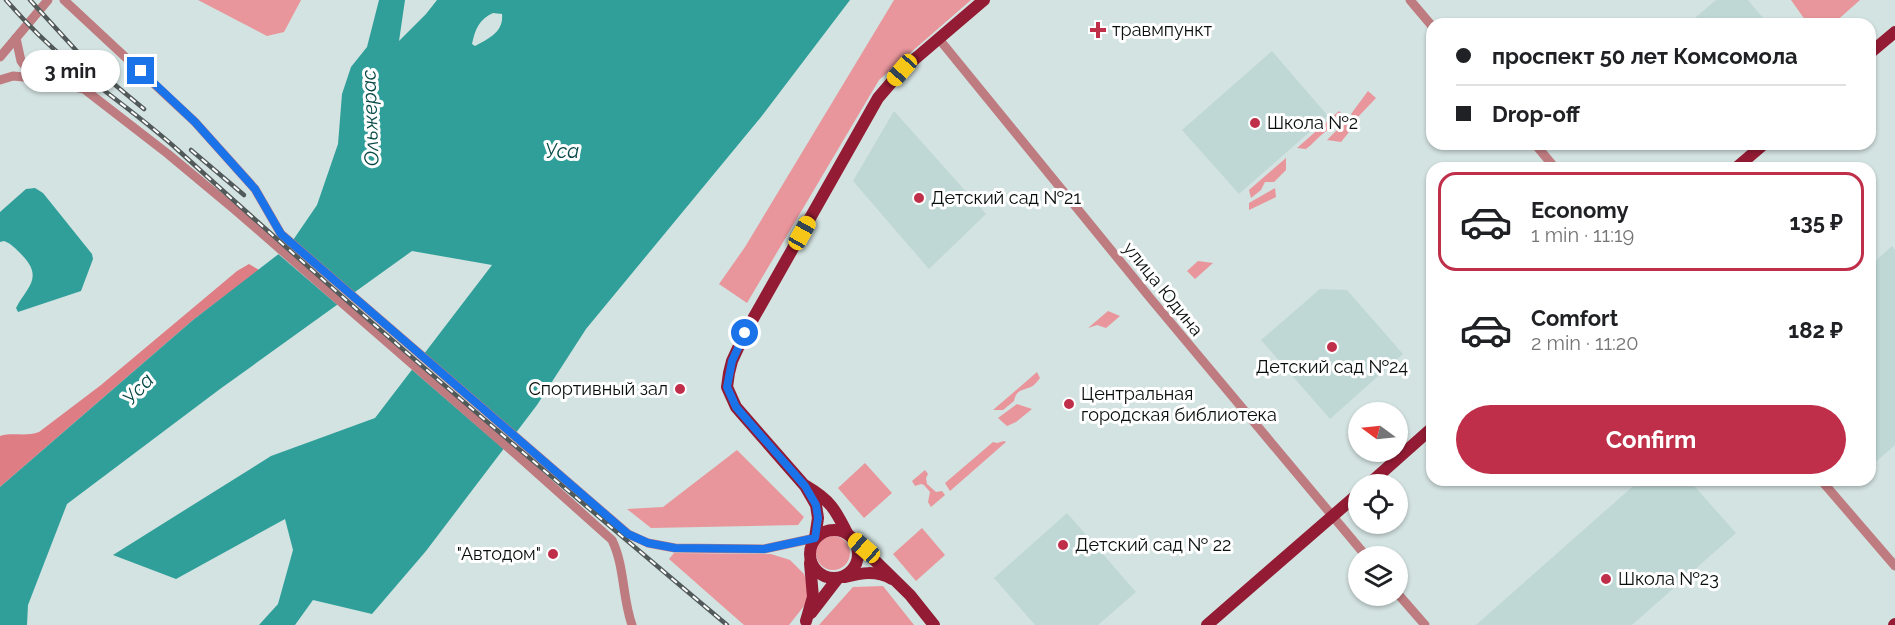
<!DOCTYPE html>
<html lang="en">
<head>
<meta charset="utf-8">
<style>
  :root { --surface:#fff; --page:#f2f2f2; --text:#202124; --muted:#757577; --line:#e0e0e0; --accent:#c02f4a }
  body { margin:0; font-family:Raleway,sans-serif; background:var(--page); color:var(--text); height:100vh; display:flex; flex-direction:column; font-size:22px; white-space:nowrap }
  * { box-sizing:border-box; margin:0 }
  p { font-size:20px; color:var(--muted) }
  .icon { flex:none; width:33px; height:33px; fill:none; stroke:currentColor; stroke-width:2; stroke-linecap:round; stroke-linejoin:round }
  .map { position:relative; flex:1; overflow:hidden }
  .panel { position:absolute; left:1426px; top:162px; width:450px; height:324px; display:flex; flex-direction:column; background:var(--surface); border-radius:18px; box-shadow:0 2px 4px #0004 }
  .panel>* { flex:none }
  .top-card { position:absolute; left:1426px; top:18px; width:450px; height:132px; border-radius:18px; box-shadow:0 2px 4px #0004; display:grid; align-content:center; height:132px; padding:0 30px; background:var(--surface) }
  .needle { width:39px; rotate:285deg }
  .buttons { position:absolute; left:1348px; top:402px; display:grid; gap:12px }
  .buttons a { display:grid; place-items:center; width:60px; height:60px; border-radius:50%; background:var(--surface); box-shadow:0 2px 4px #0004; font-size:30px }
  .end { position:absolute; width:27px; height:27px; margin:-14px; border:8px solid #1a73e8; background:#fff; box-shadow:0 0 0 3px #fff }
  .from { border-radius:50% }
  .bubble { position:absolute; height:42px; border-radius:21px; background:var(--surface); box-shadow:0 2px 4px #0004; font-size:20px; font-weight:700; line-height:42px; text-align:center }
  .car { position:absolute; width:18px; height:36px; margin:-18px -9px; border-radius:8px; box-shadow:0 0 4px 2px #0007; background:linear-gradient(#f5c518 24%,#345 0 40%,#f5c518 0 76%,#345 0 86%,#f5c518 0) }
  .top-card b { display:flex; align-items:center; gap:21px; height:57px; font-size:22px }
  .top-card b+b { border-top:2px solid var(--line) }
  .top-card i { width:15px; height:15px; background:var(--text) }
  ul { padding:10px 0 0; list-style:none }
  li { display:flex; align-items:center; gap:18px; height:99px; margin:0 12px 9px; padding:0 18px; border:3px solid transparent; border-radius:18px }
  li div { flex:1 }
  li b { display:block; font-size:22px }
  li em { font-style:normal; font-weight:700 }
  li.selected { border-color:var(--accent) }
  li>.icon { width:54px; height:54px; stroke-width:1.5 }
  .action { display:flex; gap:12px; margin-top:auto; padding:12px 30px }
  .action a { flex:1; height:69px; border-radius:36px; background:var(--accent); color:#fff; font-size:24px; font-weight:700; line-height:69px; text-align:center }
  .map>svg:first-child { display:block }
</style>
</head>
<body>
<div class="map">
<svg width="1895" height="625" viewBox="0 0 1895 625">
  <rect width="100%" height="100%" fill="#d3e3e1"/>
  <g fill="#bfd8d6">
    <path d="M1716,0h32l20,24h-80z"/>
    <path d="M1272,51l56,65 -89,78 -57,-64z"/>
    <path d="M894,111l92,103 -57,55 -76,-88z"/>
    <path d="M1892,246l3,4v195l-24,21v-201z"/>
    <path d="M1320,289l27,1 56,64 -73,65 -69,-79z"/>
    <path d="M1640,480h49l47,53 -104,92h-156z"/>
    <path d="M1067,513l69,79 -38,33h-63l-41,-47z"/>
  </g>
  <g fill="#e8969b">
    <path d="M198,0h103l-17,32 -17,4z"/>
    <path d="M894,0h77l-92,80 -132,223 -28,-19 26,-37z"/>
    <path d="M1791,0h69l-27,24h-25z"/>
    <path d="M1368,91l8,7 -20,21 -5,-5z"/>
    <path d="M1339,111l5,5c-6,7 -12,11 -19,16 -7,5 -12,12 -19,17l-9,-1z"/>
    <path d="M1347,120l6,7 -12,15 -14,-2z"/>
    <path d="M1286,158v12l-12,12h-9l-4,8 -10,8 -2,-8z"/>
    <path d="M1275,188l1,9 -27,13v-7z"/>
    <path d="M1198,261l15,2 -18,16 -8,-8z"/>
    <path d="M1108,311l12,5 -14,12 -9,-3 -9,3z"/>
    <path d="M1037,372l3,6c-3,4 -7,9 -12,10 -8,3 -12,3 -14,13l-11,9h-10z"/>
    <path d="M1017,404l15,5 -16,13 -9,4 -9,-8z"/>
    <path d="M1004,441l2,1 -56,49 -5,-8 48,-41 4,1z"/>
    <path d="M737,450l67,67 -6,8 -147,3 -24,-19 36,-2z"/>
    <path d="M865,463l27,30 -28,25 -26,-30z"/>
    <path d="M925,470l3,4 -2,4 1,6 9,8 6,-1 3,4 -14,12 -3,-5 2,-10 -6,-7 -3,-1 -6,2 -3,-5z"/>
    <path d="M922,528l23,27 -29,26 -23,-27z"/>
    <circle cx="833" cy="553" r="17"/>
    <path d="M674,553l97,1 19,6 14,14 5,14 -1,13 -19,24h-45l-75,-66z"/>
    <path d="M883,586l31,39h-95l34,-38z"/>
  </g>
  <path fill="#df7d85" d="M249,264l10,6 -66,50 -193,167v-51c13,-4 26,1 39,-4l62,-47 136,-114z"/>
  <g fill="#309f9a" fill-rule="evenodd">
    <path d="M379,0h26l-6,41 27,-27 11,-14h413l-89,117 -175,212 -49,76 -111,146 -54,63 -59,-14 -18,25h-36l19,-21 15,-54 -8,-31 -109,60 -63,-24 158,-99 104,-38 117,-153 -80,-14 -192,138 -153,115 -39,101 -1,20h-27v-138l193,-167 96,-74 28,-41 21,-61 4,-50 9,-27 16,-20zM493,13l9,1c2,18 -14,25 -27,32l-3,-2c3,-14 7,-25 21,-31z"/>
    <path d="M35,188l8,5 49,61 1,5 -12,32 -63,21 -2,-4c11,-21 28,-30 6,-53 -6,-6 -10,-11 -18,-14l-4,1v-30l26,-23z"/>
  </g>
  <g fill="#d3e3e1">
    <path d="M287,244l69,51 -16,12 -63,-54z"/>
    <path d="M422,352l96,84 -12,15 -96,-83z"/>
  </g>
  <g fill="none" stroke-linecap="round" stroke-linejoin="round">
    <g stroke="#be7c80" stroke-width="9">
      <path d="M64,0l131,122 60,67 26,45 347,300 20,9 27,5 89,1 51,-11"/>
      <path d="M1410,0l22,26"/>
      <path d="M16,38l5,23 13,17"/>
      <path d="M939,39l212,260 215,257"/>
      <path d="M0,57l48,-57"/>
      <path d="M0,80l13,-4 21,2 50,11 84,65 66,55 292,254 86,77c13,27 10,57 20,85"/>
      <path d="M1535,144l20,24"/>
      <path d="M1821,480l74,86"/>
      <path d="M1398,594l27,31"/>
    </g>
    <g stroke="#931b34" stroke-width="12">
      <path d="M1870,53l25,-21"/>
      <path d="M1736,168l28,-24"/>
      <path d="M1369,484l63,-56"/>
      <path d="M806,486c24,14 29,23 41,47"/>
      <circle cx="834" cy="554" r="24"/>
      <path d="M815,538l3,-20 -2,-13 -11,-19 -69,-79 -9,-20 2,-14 3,-12 13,-28 133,-235 24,-28 82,-70"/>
      <path d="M854,540l56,55 24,30"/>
      <path d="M845,577c16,-4 31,-7 47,2"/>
      <path d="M811,613l27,-35"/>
      <path d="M806,621l7,-24 -3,-34"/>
      <path d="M1207,625l152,-132"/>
      <path d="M1894,625l1,-1"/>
    </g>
    <defs>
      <g id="rail">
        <path d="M6,0c20,23 42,45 65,64 36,30 74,56 108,87 179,163 363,318 548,474"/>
        <path d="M30,0l54,59 60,50"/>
        <path d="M191,150l53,45"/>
      </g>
    </defs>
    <use href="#rail" stroke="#515a59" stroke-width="4.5"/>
    <use href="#rail" stroke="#fff" stroke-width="2" stroke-dasharray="7" stroke-linecap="butt"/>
  </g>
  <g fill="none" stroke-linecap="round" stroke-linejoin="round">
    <path stroke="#1a73e8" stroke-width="8" d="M141,71l54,51 60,67 26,45 347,300 20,9 27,5 89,1 51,-11 3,-20 -2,-13 -11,-19 -69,-79 -9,-20 5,-26 13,-28"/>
  </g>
  <g fill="#c02f4a" stroke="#fff" stroke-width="2">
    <path d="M1095 21h6v6h6v6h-6v6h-6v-6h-6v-6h6z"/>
    <circle cx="1255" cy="123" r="6"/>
    <circle cx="919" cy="198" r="6"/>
    <circle cx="1332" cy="347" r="6"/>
    <circle cx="680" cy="389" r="6"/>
    <circle cx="1069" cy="404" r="6"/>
    <circle cx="1063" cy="545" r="6"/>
    <circle cx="553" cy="554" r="6"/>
    <circle cx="1606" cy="579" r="6"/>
  </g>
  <g text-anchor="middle" stroke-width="6" stroke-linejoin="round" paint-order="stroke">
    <g font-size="18" fill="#080e0d" stroke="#fff" text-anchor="start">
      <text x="1112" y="36">травмпункт</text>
      <text x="1267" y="129">Школа №2</text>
      <text x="931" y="204">Детский сад №21</text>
      <text x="1332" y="373" text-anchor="middle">Детский сад №24</text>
      <text x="668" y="395" text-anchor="end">Спортивный зал</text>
      <text x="1081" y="400">Центральная<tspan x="1081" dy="21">городская библиотека</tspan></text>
      <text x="1075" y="551">Детский сад № 22</text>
      <text x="541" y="560" text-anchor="end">"Автодом"</text>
      <text x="1618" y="585">Школа №23</text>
    </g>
    <g font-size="18" fill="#080e0d" stroke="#fff">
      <text transform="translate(1163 289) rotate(51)" y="6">улица Юдина</text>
    </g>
    <g font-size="20" font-style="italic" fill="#064946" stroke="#fff">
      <text transform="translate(370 118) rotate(-92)" y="7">Ольжерас</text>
      <text x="562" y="158">Уса</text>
      <text transform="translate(138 389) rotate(-47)" y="7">Уса</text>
    </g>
  </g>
</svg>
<div class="buttons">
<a><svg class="needle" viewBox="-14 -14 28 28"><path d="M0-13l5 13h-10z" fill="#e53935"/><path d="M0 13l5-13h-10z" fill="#757577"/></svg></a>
<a><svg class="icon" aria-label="locate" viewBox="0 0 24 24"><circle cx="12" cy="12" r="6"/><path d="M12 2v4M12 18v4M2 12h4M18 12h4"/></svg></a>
<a><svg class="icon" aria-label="layers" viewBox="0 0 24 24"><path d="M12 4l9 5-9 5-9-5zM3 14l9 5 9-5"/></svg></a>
</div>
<i class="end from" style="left:745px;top:333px"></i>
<i class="end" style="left:141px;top:71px"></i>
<div class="bubble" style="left:21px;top:50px;width:99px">3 min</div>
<i class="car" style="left:902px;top:70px;rotate:221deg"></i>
<i class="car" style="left:802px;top:233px;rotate:29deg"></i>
<i class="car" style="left:864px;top:548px;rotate:311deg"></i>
<div class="top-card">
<b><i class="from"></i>проспект 50 лет Комсомола</b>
<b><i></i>Drop-off</b>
</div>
<section class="panel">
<ul>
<li class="selected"><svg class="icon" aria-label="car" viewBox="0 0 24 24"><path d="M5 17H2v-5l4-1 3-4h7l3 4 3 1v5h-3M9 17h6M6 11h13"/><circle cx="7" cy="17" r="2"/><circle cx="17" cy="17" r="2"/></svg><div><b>Economy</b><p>1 min · 11:19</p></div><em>135 ₽</em></li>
<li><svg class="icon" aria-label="car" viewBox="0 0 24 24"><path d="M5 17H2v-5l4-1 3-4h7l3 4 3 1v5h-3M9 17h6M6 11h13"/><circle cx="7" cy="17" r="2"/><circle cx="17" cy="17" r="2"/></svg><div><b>Comfort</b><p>2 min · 11:20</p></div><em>182 ₽</em></li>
</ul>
<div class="action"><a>Confirm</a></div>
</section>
</div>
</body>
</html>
